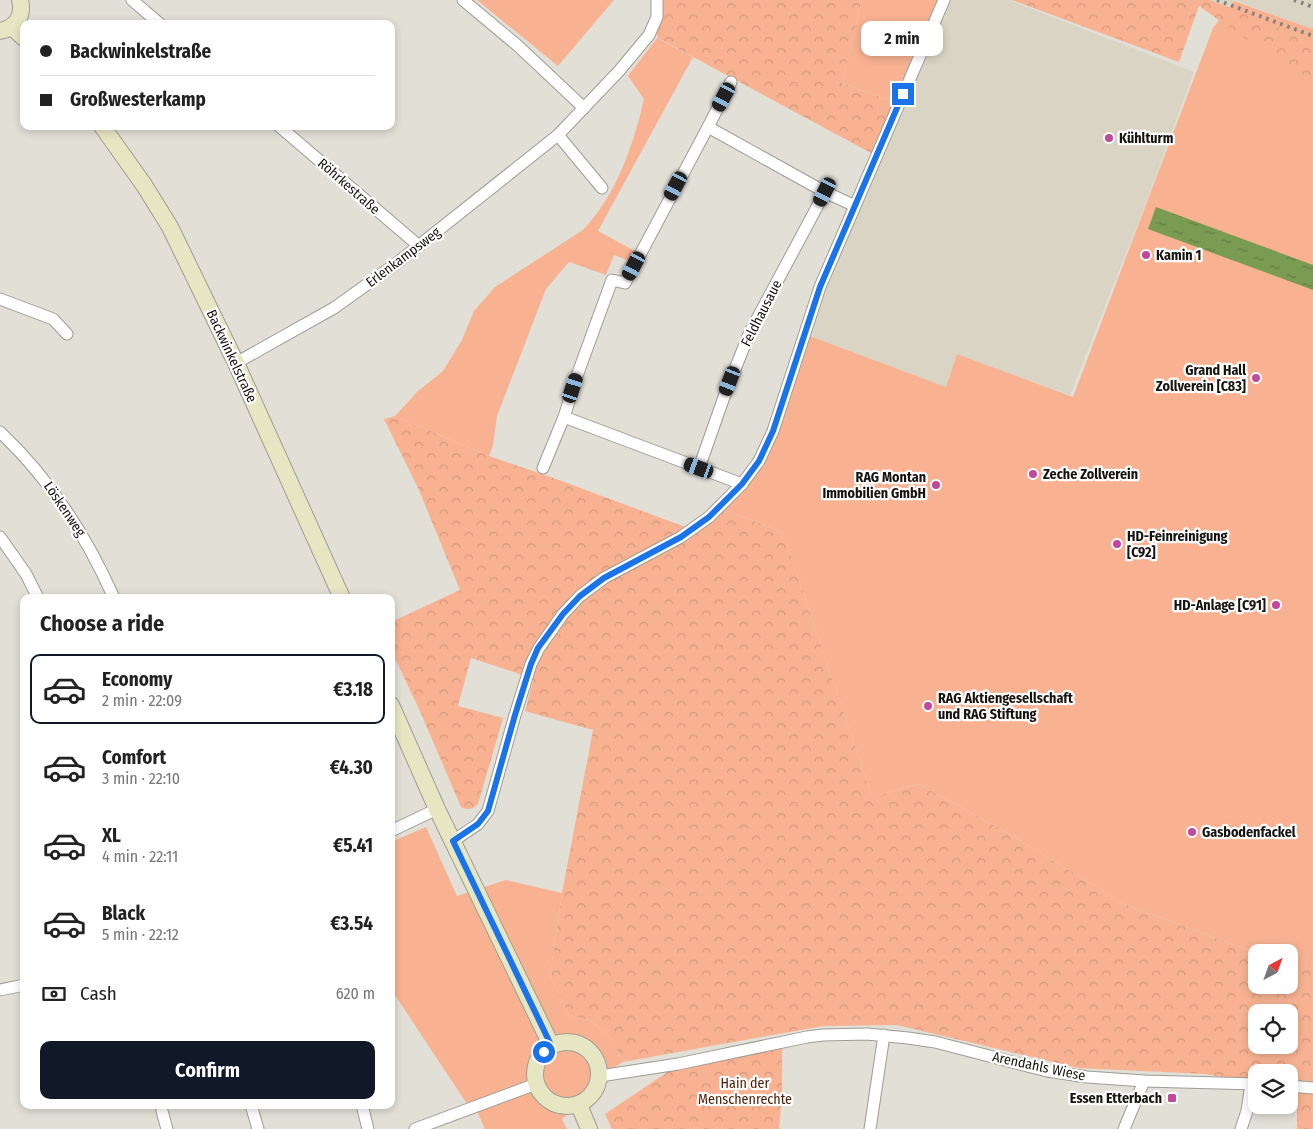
<!DOCTYPE html>
<html lang="en">
<head>
<meta charset="utf-8">
<style>
  :root { --surface:#fff; --page:#f2f2f2; --text:#222; --muted:#767676; --line:#e0e0e0; --accent:#111827 }
  body { margin:0; font-family:"Fira Sans Condensed",sans-serif; background:var(--page); color:var(--text); height:100vh; display:flex; flex-direction:column; font-size:19px; white-space:nowrap }
  * { box-sizing:border-box; margin:0 }
  p { font-size:16px; color:var(--muted) }
  .icon { flex:none; width:28px; height:28px; fill:none; stroke:currentColor; stroke-width:2; stroke-linecap:round; stroke-linejoin:round }
  .map { position:relative; flex:1; overflow:hidden }
  .sheet { position:absolute; left:20px; top:594px; width:375px; height:515px; display:flex; flex-direction:column; background:var(--surface); border-radius:10px; box-shadow:0 2px 8px #0003 }
  .sheet>* { flex:none }
  .guide { position:absolute; left:20px; top:20px; width:375px; height:110px; border-radius:10px; box-shadow:0 2px 8px #0003; display:grid; align-content:center; height:110px; padding:0 20px; background:var(--surface) }
  .needle { width:32px; rotate:41deg }
  .controls { position:absolute; left:1248px; top:944px; display:grid; gap:10px }
  .controls a { display:grid; place-items:center; width:50px; height:50px; border-radius:10px; background:var(--surface); box-shadow:0 2px 8px #0003; font-size:25px }
  .end { position:absolute; width:22px; height:22px; margin:-11px; border:6px solid #1a73e8; background:#fff; box-shadow:0 0 0 2px #fff }
  .from { border-radius:50% }
  .bubble { position:absolute; height:35px; border-radius:10px; background:var(--surface); box-shadow:0 2px 8px #0003; font-size:16px; font-weight:700; line-height:35px; text-align:center }
  .car { position:absolute; width:15px; height:30px; margin:-15px -8px; border-radius:6px; box-shadow:0 0 4px 1px #0007; background:linear-gradient(#222 24%,#8ab4d8 0 40%,#222 0 76%,#8ab4d8 0 86%,#222 0) }
  .guide b { display:flex; align-items:center; gap:18px; height:48px; font-size:19px }
  .guide b+b { border-top:1px solid var(--line) }
  .guide i { width:12px; height:12px; background:var(--text) }
  ul { padding:0; list-style:none }
  li { display:flex; align-items:center; gap:15px; height:70px; margin:0 10px 8px; padding:0 10px; border:2px solid transparent; border-radius:10px }
  li div { flex:1 }
  li b { display:block; font-size:19px }
  li em { font-style:normal; font-weight:700 }
  li.on { border-color:var(--accent) }
  li>.icon { width:45px; height:45px; stroke-width:1.5 }
  h2 { padding:0 20px; font-size:22px; line-height:60px }
  .pay { display:flex; align-items:center; gap:12px; height:55px; padding:0 20px; font-size:19px }
  .pay p { margin-inline-start:auto }
  .action { display:flex; gap:10px; margin-top:auto; padding:10px 20px }
  .action a { flex:1; height:58px; border-radius:10px; background:var(--accent); color:#fff; font-size:20px; font-weight:700; line-height:58px; text-align:center }
  .map>svg:first-child { display:block }
</style>
</head>
<body>
<div class="map">
<svg width="1313" height="1129" viewBox="0 0 1313 1129">
  <defs>
    <pattern id="forest-crowns" width="20" height="18" patternUnits="userSpaceOnUse" patternTransform="scale(1.25)"><rect width="20" height="18" fill="#f8b292"/><path d="M2 6a3 3 0 1 1 6 0M12 15a3 3 0 1 1 6 0" fill="none" stroke="#d4987d"/></pattern>
    <pattern id="water-ripples" width="26" height="14" patternUnits="userSpaceOnUse" patternTransform="scale(1.25)"><rect width="26" height="14" fill="#7a9b52"/><path d="M2 4q2-2 4 0t4 0M15 11q2-2 4 0t4 0" fill="none" stroke="#637d43"/></pattern>
  </defs>
  <rect width="100%" height="100%" fill="#e2dfd7"/>
  <g fill="#dad4c5">
    <path d="M940,0h69l185,72 -47,128 -77,195 -113,-41 -11,33 -139,-52 15,-43 58,-135 -9,-4z"/>
    <path d="M1206,0h107v29l-79,-29 -7,8z"/>
  </g>
  <g fill="#f8b292">
    <path d="M477,0h137l-56,66z"/>
    <path d="M862,0h78l-46,102 -52,-19z"/>
    <path d="M1234,1l79,28v927h-24v-4l-33,1 -132,-49 -111,-68 -94,-52 -47,13 -89,-265 -59,-22 21,-25 62,-150 139,52 11,-33 116,43 140,-369z"/>
    <path d="M657,38l36,19 -95,174 37,20 -5,10 -16,-6 -8,20 -37,-13 -23,27 -49,127 -4,30 -4,10 -94,-40 22,-24 26,-21 19,-31 12,-29 21,-24 88,-57c34,-36 50,-84 61,-131l-16,-23z"/>
    <path d="M426,827l31,69 49,-16 56,13 -12,83 19,39 21,5 22,19 11,23 -23,14c-7,22 -21,29 -38,43l5,10h-82l-10,-22h-6l-78,-118v-147z"/>
  </g>
  <g fill="url(#forest-crowns)" fill-rule="evenodd">
    <path d="M661,0h201l-20,83 52,19 -23,51 -213,-115 -3,-9z"/>
    <path d="M1012,0h198l103,40v46l-114,-80 -20,56z"/>
    <path d="M395,416l94,40 70,24 137,51 28,-21 59,22 89,265 47,-13 94,52 111,68 132,49v32h33v-29h24v129l-24,-1v-12h-33v11l-51,-9 -127,-6 -181,-43 -74,1 -200,36 -11,-23 -22,-19 -21,-5 -19,-39 12,-83 31,-163 -68,-19 8,-30 -16,-8 -46,-15 -13,48 45,12 -25,86c-5,5 -10,7 -17,3l-41,-96 -29,-61v-28l69,-32 -42,-102 -34,-69zM1256,1012h33v33h-33z"/>
    <path d="M782,1046v52l-3,31h-167l-7,-15 73,-49z"/>
    <path d="M1297,1087l16,2v40h-16z"/>
  </g>
  <path fill="url(#water-ripples)" d="M1156,207l157,58v25l-165,-61z"/>
  <g fill="none" stroke-linecap="round" stroke-linejoin="round">
    <defs>
      <g id="street">
        <path d="M132,0l28,24"/>
        <path d="M463,0l54,45 67,63"/>
        <path d="M279,126l140,120"/>
        <path d="M708,127l23,-45"/>
        <path d="M558,135l44,53"/>
        <path d="M0,299l53,20 14,15"/>
        <path d="M236,363l98,-55 63,-45 161,-128 61,-64 30,-36 8,-18v-17"/>
        <path d="M564,417l178,67"/>
        <path d="M0,432c50,47 86,103 114,166"/>
        <path d="M543,468l21,-51 14,-44 34,-93 13,3 83,-156 117,65 30,14"/>
        <path d="M699,468l25,-71 25,-63 76,-142"/>
        <path d="M0,537l26,37 12,24"/>
        <path d="M391,831l46,-22"/>
        <path d="M453,841l25,-17 10,-13 27,-96 16,-51 8,-16 24,-34 17,-18 24,-18 77,-41 28,-20 33,-33 17,-23 14,-30 47,-144 124,-287"/>
        <path d="M0,990l24,-5"/>
        <path d="M600,1076l78,-12 129,-27 16,-2 44,-1 41,4 27,4 112,29 40,6 57,4 112,3"/>
        <path d="M1289,1086l24,2"/>
        <path d="M251,1105l7,24"/>
        <path d="M362,1105l6,24"/>
        <path d="M162,1111l5,18"/>
        <path d="M415,1129l121,-45"/>
        <path d="M870,1129l14,-94"/>
        <path d="M1124,1129l20,-48"/>
        <path d="M1241,1129l6,-18 4,-27"/>
      </g>
      <g id="secondary">
        <path d="M12,27l12,11"/>
        <path d="M0,31c16,-3 24,-15 20,-31"/>
        <path d="M102,126l42,59 26,42 66,136 106,235"/>
        <path d="M391,705l46,104 114,236"/>
        <circle cx="567" cy="1074" r="32"/>
        <path d="M579,1105l10,24"/>
      </g>
    </defs>
    <use href="#street" stroke="#9f9c95" stroke-width="13"/>
    <use href="#secondary" stroke="#9f9c95" stroke-width="18"/>
    <use href="#street" stroke="#fff" stroke-width="11"/>
    <use href="#secondary" stroke="#e7e6c3" stroke-width="16"/>
    <g stroke="#82807a" stroke-width="4" stroke-dasharray="2.5 5" stroke-linecap="butt">
      <path d="M1217,0l96,36"/>
      <path d="M1294,0l19,7"/>
    </g>
  </g>
  <g fill="none" stroke-linecap="round" stroke-linejoin="round">
    <path stroke="#1a73e8" stroke-width="6" d="M544,1052l7,-7 -98,-204 25,-17 10,-13 27,-96 16,-51 7,-16 25,-34 17,-18 24,-18 77,-41 28,-20 33,-33 17,-23 14,-30 47,-144 83,-193"/>
  </g>
  <g fill="#c2489b" stroke="#fff" stroke-width="2">
    <circle cx="1109" cy="138" r="5"/>
    <circle cx="1146" cy="255" r="5"/>
    <circle cx="1256" cy="378" r="5"/>
    <circle cx="1033" cy="474" r="5"/>
    <circle cx="936" cy="485" r="5"/>
    <circle cx="1117" cy="544" r="5"/>
    <circle cx="1276" cy="605" r="5"/>
    <circle cx="928" cy="706" r="5"/>
    <circle cx="1192" cy="832" r="5"/>
    <rect x="1167" y="1093" width="10" height="10" rx="2.5"/>
  </g>
  <g text-anchor="middle" stroke-width="4.5" stroke-linejoin="round" paint-order="stroke">
    <g font-size="14" font-weight="bold" fill="#151411" stroke="#fff" text-anchor="start">
      <text x="1119" y="143">Kühlturm</text>
      <text x="1156" y="260">Kamin 1</text>
      <text x="1246" y="375" text-anchor="end">Grand Hall<tspan x="1246" dy="16">Zollverein [C83]</tspan></text>
      <text x="1043" y="479">Zeche Zollverein</text>
      <text x="926" y="482" text-anchor="end">RAG Montan<tspan x="926" dy="16">Immobilien GmbH</tspan></text>
      <text x="1127" y="541">HD-Feinreinigung<tspan x="1127" dy="16">[C92]</tspan></text>
      <text x="1266" y="610" text-anchor="end">HD-Anlage [C91]</text>
      <text x="938" y="703">RAG Aktiengesellschaft<tspan x="938" dy="16">und RAG Stiftung</tspan></text>
      <text x="1202" y="837">Gasbodenfackel</text>
      <text x="1162" y="1103" text-anchor="end">Essen Etterbach</text>
    </g>
    <g font-size="14" fill="#151411" stroke="#fff">
      <text transform="translate(349 186) rotate(41)" y="5">Röhrkestraße</text>
      <text transform="translate(403 257) rotate(-37)" y="5">Erlenkampsweg</text>
      <text transform="translate(761 313) rotate(-63)" y="5">Feldhausaue</text>
      <text transform="translate(232 356) rotate(65)" y="5">Backwinkelstraße</text>
      <text transform="translate(65 509) rotate(56)" y="5">Löskenweg</text>
      <text transform="translate(1039 1066) rotate(12)" y="5">Arendahls Wiese</text>
    </g>
    <g font-size="14" fill="#4c1c01" stroke="#fff">
      <text x="745" y="1088">Hain der<tspan x="745" dy="16">Menschenrechte</tspan></text>
    </g>
  </g>
</svg>
<div class="controls">
<a><svg class="needle" viewBox="-14 -14 28 28"><path d="M0-13l5 13h-10z" fill="#e53935"/><path d="M0 13l5-13h-10z" fill="#767676"/></svg></a>
<a><svg class="icon" aria-label="locate" viewBox="0 0 24 24"><circle cx="12" cy="12" r="6"/><path d="M12 2v4M12 18v4M2 12h4M18 12h4"/></svg></a>
<a><svg class="icon" aria-label="layers" viewBox="0 0 24 24"><path d="M12 4l9 5-9 5-9-5zM3 14l9 5 9-5"/></svg></a>
</div>
<i class="end from" style="left:544px;top:1052px"></i>
<i class="end" style="left:903px;top:94px"></i>
<div class="bubble" style="left:861px;top:21px;width:82px">2 min</div>
<i class="car" style="left:724px;top:97px;rotate:208deg"></i>
<i class="car" style="left:676px;top:186px;rotate:208deg"></i>
<i class="car" style="left:825px;top:192px;rotate:207deg"></i>
<i class="car" style="left:634px;top:266px;rotate:208deg"></i>
<i class="car" style="left:730px;top:381px;rotate:201deg"></i>
<i class="car" style="left:573px;top:388px;rotate:18deg"></i>
<i class="car" style="left:699px;top:468px;rotate:290deg"></i>
<div class="guide">
<b><i class="from"></i>Backwinkelstraße</b>
<b><i></i>Großwesterkamp</b>
</div>
<section class="sheet">
<h2>Choose a ride</h2>
<ul>
<li class="on"><svg class="icon" aria-label="car" viewBox="0 0 24 24"><path d="M5 17H2v-5l4-1 3-4h7l3 4 3 1v5h-3M9 17h6M6 11h13"/><circle cx="7" cy="17" r="2"/><circle cx="17" cy="17" r="2"/></svg><div><b>Economy</b><p>2 min · 22:09</p></div><em>€3.18</em></li>
<li><svg class="icon" aria-label="car" viewBox="0 0 24 24"><path d="M5 17H2v-5l4-1 3-4h7l3 4 3 1v5h-3M9 17h6M6 11h13"/><circle cx="7" cy="17" r="2"/><circle cx="17" cy="17" r="2"/></svg><div><b>Comfort</b><p>3 min · 22:10</p></div><em>€4.30</em></li>
<li><svg class="icon" aria-label="car" viewBox="0 0 24 24"><path d="M5 17H2v-5l4-1 3-4h7l3 4 3 1v5h-3M9 17h6M6 11h13"/><circle cx="7" cy="17" r="2"/><circle cx="17" cy="17" r="2"/></svg><div><b>XL</b><p>4 min · 22:11</p></div><em>€5.41</em></li>
<li><svg class="icon" aria-label="car" viewBox="0 0 24 24"><path d="M5 17H2v-5l4-1 3-4h7l3 4 3 1v5h-3M9 17h6M6 11h13"/><circle cx="7" cy="17" r="2"/><circle cx="17" cy="17" r="2"/></svg><div><b>Black</b><p>5 min · 22:12</p></div><em>€3.54</em></li>
</ul>
<div class="pay"><svg class="icon" aria-label="cash" viewBox="0 0 24 24"><path d="M3 7h18v10H3z"/><circle cx="12" cy="12" r="2"/></svg>Cash<p>620 m</p></div>
<div class="action"><a>Confirm</a></div>
</section>
</div>
</body>
</html>
